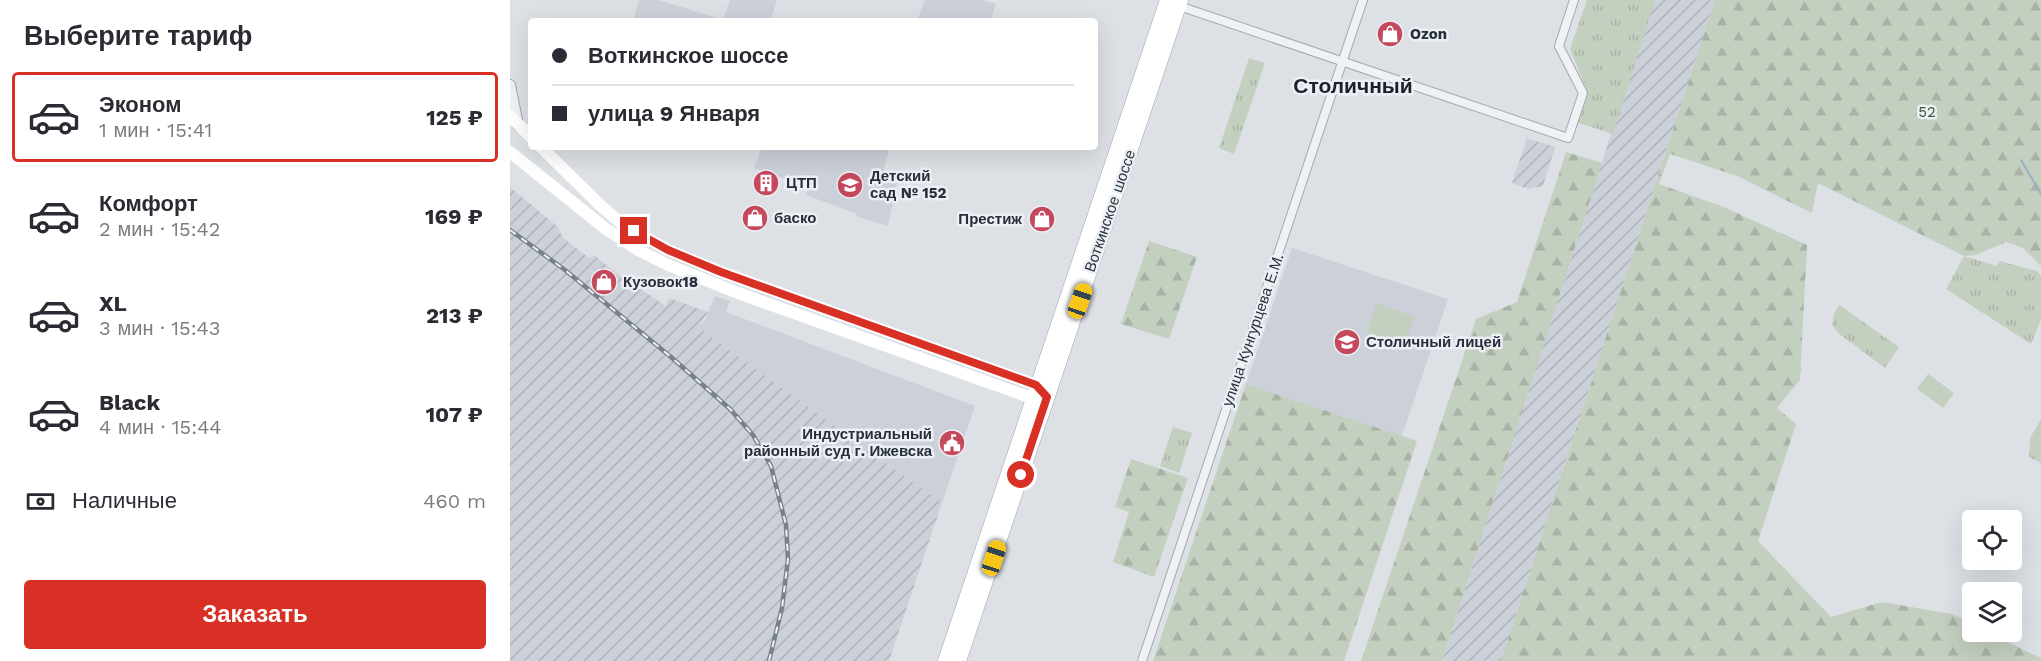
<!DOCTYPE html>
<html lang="ru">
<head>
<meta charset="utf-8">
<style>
  :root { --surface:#fff; --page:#f7f7f7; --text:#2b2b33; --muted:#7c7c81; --line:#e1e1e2; --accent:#d93025 }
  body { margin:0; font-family:"Work Sans",sans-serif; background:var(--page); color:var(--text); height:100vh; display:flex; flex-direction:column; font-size:22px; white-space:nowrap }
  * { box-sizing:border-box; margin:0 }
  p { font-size:20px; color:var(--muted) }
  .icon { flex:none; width:33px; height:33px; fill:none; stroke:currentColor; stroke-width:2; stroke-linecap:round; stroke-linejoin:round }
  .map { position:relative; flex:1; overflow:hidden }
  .details { display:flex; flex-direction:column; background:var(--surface); width:510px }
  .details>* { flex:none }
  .hud { position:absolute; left:18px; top:18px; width:570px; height:132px; border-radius:6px; box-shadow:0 6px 24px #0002; display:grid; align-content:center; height:132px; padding:0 24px; background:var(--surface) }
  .controls { position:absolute; left:1452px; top:510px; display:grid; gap:12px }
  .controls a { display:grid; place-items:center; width:60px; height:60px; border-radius:6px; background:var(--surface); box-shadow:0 6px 24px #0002; font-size:30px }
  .end { position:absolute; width:27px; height:27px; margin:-14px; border:8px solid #d93025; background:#fff; box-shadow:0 0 0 3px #fff }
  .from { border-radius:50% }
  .car { position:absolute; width:18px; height:36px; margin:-18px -9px; border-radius:8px; box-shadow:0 0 4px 2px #0007; background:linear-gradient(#f5c518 24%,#345 0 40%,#f5c518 0 76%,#345 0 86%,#f5c518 0) }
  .hud b { display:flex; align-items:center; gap:21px; height:57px; font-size:22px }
  .hud b+b { border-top:2px solid var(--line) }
  .hud i { width:15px; height:15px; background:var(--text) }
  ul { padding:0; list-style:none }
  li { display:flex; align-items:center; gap:18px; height:90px; margin:0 12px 9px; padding:0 12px; border:3px solid transparent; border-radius:6px }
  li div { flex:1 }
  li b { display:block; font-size:22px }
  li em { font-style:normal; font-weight:700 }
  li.on { border-color:var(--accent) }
  li>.icon { width:54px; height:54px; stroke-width:1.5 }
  h2 { padding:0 24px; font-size:27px; line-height:72px }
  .pay { display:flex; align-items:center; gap:15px; height:66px; padding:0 24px; font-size:22px }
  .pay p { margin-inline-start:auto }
  .action { display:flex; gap:12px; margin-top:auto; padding:12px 24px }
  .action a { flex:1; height:69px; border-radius:6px; background:var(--accent); color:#fff; font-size:24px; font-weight:700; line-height:69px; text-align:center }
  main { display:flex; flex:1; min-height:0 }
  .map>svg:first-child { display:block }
</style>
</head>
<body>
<main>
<section class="details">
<h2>Выберите тариф</h2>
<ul>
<li class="on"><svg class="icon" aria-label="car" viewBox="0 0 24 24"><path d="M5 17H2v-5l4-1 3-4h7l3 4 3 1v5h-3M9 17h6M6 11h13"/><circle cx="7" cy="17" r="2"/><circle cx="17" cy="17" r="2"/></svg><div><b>Эконом</b><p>1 мин · 15:41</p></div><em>125 ₽</em></li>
<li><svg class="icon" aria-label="car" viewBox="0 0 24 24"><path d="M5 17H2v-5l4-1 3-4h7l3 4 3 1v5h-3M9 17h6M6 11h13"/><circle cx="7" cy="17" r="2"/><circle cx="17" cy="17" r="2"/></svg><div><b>Комфорт</b><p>2 мин · 15:42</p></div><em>169 ₽</em></li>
<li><svg class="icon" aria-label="car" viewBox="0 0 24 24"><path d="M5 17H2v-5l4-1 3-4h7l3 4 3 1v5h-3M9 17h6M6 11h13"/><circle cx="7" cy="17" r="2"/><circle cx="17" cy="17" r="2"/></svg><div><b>XL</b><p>3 мин · 15:43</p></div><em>213 ₽</em></li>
<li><svg class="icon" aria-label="car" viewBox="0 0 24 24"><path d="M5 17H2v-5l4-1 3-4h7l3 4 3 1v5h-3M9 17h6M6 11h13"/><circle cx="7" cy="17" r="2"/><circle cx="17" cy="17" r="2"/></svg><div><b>Black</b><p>4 мин · 15:44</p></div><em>107 ₽</em></li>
</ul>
<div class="pay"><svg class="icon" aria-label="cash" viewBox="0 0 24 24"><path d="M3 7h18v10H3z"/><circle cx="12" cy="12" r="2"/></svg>Наличные<p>460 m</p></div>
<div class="action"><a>Заказать</a></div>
</section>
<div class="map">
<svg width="1531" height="661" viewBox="0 0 1531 661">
  <defs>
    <pattern id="industrial-furrows" width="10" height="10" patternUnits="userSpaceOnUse" patternTransform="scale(1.5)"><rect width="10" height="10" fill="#ccd0d8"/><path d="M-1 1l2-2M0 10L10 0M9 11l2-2" fill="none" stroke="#afb3ba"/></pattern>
    <pattern id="grass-tufts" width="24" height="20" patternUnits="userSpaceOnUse" patternTransform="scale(1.5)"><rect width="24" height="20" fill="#c3cfbf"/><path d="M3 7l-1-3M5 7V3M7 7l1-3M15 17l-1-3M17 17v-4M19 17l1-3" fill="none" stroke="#a8b2a5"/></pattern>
    <pattern id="forest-firs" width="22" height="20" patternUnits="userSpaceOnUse" patternTransform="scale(1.5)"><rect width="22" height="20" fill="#c3cfbf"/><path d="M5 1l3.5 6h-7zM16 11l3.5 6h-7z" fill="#a8b2a5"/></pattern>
  </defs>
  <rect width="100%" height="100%" fill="#dde1e6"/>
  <g fill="#ccd0d8">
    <path d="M129,0h20l64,20 7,-20h47l-7,21h-137z"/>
    <path d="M415,0h58l13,4 -6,17h-73z"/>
    <path d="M252,147h128l-8,30 15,6 -9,43 -30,-9 -3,-4 -49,-18 3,-8 -55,-19z"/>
    <path d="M782,248l156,51 -46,137 -156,-52z"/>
    <path d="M205,296l15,5 -4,11 249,94 -33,97 -244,-176 7,-7z"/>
  </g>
  <g fill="url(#industrial-furrows)">
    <path d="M1144,0h61l-214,661h-59z"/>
    <path d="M1017,138l28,9 -12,39 -14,3 -17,-6z"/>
    <path d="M0,187l48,40 4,10 27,21 6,-2 21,17 50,33 3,-8 39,14 -10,15 244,176 -53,158h-379z"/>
  </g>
  <g fill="url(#grass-tufts)">
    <path d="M1077,0h68l-42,134 -37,-12 11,-32 -17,-41z"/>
    <path d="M739,58l16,5 -31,91 -15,-6z"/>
    <path d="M1454,256l33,10 2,-5 38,10 4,5v44l-10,24 -85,-55z"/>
    <path d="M1329,305l60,42 -14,21 -47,-35 -6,-8 2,-11z"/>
    <path d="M1531,419v44l-12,-6 1,-19z"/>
    <path d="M663,427l19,6 -13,40 -19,-7z"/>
  </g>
  <g fill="url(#forest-firs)">
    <path d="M1205,0h326v266l-18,-18 -17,-6 -30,13 -12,1 -146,-73 -6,30 -75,-37 -67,-22 -11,30 67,24 81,37 -7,135 -23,28 19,16 -38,117 73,76 51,-15 70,12 20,10v8h15l54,26v3h-540z"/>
    <path d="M1056,152l36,11 -160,498h-81l115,-342 41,-17z"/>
    <path d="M639,241l48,16 -28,82 -48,-15z"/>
    <path d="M736,384l171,57 -73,220h-191z"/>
    <path d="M621,459l57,19 -34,99 -41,-15 16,-50 -14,-5z"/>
  </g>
  <g fill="#c3cfbf">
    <path d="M867,303l38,14 -11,28 -37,-13z"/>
    <path d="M1418,374l26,19 -11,15 -26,-19z"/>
  </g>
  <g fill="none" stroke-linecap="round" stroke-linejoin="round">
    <path stroke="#9aaec4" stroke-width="2" d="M1511,160l20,34"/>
    <defs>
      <g id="minor">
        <path d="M669,6l389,132 15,-45 -24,-47 15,-46"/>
        <path d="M632,661l221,-661"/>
      </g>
      <path id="tertiary" d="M0,85l8,40"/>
      <g id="primary">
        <path d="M435,661l222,-661"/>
        <path d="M449,661l222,-661"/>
      </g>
    </defs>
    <use href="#minor" stroke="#a3a8b0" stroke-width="10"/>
    <use href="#tertiary" stroke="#a3a8b0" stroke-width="12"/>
    <use href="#primary" stroke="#9da5b1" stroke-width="15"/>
    <use href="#minor" stroke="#f0f1f5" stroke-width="8"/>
    <use href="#tertiary" stroke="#f0f1f5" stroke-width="10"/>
    <g stroke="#fff" stroke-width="12">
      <path d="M0,116l21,21"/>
      <path d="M31,147l60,59 21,18 46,26 53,22 315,113 6,7"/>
      <path d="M0,152l96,77 34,22 28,14 70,28 294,105 11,-1"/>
    </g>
    <use href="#primary" stroke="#fff" stroke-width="14"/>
    <defs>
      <path id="rail" d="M0,230l55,40 106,87 59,52 23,26 18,31 15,59 2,34 -6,49 -13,53"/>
    </defs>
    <use href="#rail" stroke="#78808e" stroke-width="4.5"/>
    <use href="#rail" stroke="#ecf0f4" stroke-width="2" stroke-dasharray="7" stroke-linecap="butt"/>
  </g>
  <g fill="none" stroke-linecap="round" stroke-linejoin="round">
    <path stroke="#d93025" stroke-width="8" d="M124,231l34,19 53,22 315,113 11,12 -26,78"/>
  </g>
  <defs>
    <symbol id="shop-disc" viewBox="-11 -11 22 22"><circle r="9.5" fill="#c4495c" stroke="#ecf0f4"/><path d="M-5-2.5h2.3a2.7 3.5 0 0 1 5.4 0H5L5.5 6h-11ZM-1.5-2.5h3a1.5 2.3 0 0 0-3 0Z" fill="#fff"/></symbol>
    <symbol id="building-disc" viewBox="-11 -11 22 22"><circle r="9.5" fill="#c4495c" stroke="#ecf0f4"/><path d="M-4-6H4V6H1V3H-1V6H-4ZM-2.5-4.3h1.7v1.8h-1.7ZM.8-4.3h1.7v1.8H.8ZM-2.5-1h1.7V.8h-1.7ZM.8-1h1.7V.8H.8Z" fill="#fff"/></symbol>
    <symbol id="school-disc" viewBox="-11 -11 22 22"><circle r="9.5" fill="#c4495c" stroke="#ecf0f4"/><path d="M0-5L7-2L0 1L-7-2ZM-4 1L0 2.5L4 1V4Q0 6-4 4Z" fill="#fff"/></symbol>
    <symbol id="civic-disc" viewBox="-11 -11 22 22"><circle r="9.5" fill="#c4495c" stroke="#ecf0f4"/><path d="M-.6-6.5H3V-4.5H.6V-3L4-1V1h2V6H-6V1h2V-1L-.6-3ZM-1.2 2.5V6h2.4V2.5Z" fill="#fff"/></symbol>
  </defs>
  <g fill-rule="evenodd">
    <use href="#shop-disc" x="865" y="19" width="30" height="30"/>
    <use href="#building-disc" x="241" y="168" width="30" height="30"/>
    <use href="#school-disc" x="325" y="170" width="30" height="30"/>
    <use href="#shop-disc" x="230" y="203" width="30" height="30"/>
    <use href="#shop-disc" x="517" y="204" width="30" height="30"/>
    <use href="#shop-disc" x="79" y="267" width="30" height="30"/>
    <use href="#school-disc" x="822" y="327" width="30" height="30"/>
    <use href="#civic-disc" x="427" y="428" width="30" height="30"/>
  </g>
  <g text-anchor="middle" stroke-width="5" stroke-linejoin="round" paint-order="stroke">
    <g font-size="15" font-weight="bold" fill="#282f3c" stroke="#ecf0f4" text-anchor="start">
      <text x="900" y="39">Ozon</text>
      <text x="360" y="181">Детский<tspan x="360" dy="17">сад № 152</tspan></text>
      <text x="276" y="188">ЦТП</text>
      <text x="264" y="223">баско</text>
      <text x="512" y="224" text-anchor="end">Престиж</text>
      <text x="113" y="287">Кузовок18</text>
      <text x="856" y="347">Столичный лицей</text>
      <text x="422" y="439" text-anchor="end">Индустриальный<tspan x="422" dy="17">районный суд г. Ижевска</tspan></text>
    </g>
    <g font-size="15" fill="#3c5636" stroke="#ecf0f4">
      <text x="1417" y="117">52</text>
    </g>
    <g font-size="15" fill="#282f3c" stroke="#ecf0f4">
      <text transform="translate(600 211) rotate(-71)" y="5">Воткинское шоссе</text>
      <text transform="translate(743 330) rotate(-71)" y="5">улица Кунгурцева Е.М.</text>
    </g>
    <g font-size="21" font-weight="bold" fill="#1a202c" stroke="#ecf0f4">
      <text x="843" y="93">Столичный</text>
    </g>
  </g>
</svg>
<div class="controls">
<a><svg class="icon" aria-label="locate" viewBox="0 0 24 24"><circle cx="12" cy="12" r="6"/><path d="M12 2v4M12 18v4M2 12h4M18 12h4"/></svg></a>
<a><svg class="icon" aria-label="layers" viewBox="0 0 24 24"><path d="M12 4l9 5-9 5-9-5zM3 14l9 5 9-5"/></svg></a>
</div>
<i class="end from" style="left:511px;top:475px"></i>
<i class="end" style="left:124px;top:231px"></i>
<i class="car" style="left:570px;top:301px;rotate:19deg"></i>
<i class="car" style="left:484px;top:558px;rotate:18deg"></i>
<div class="hud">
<b><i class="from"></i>Воткинское шоссе</b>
<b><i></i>улица 9 Января</b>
</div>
</div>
</main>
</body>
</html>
